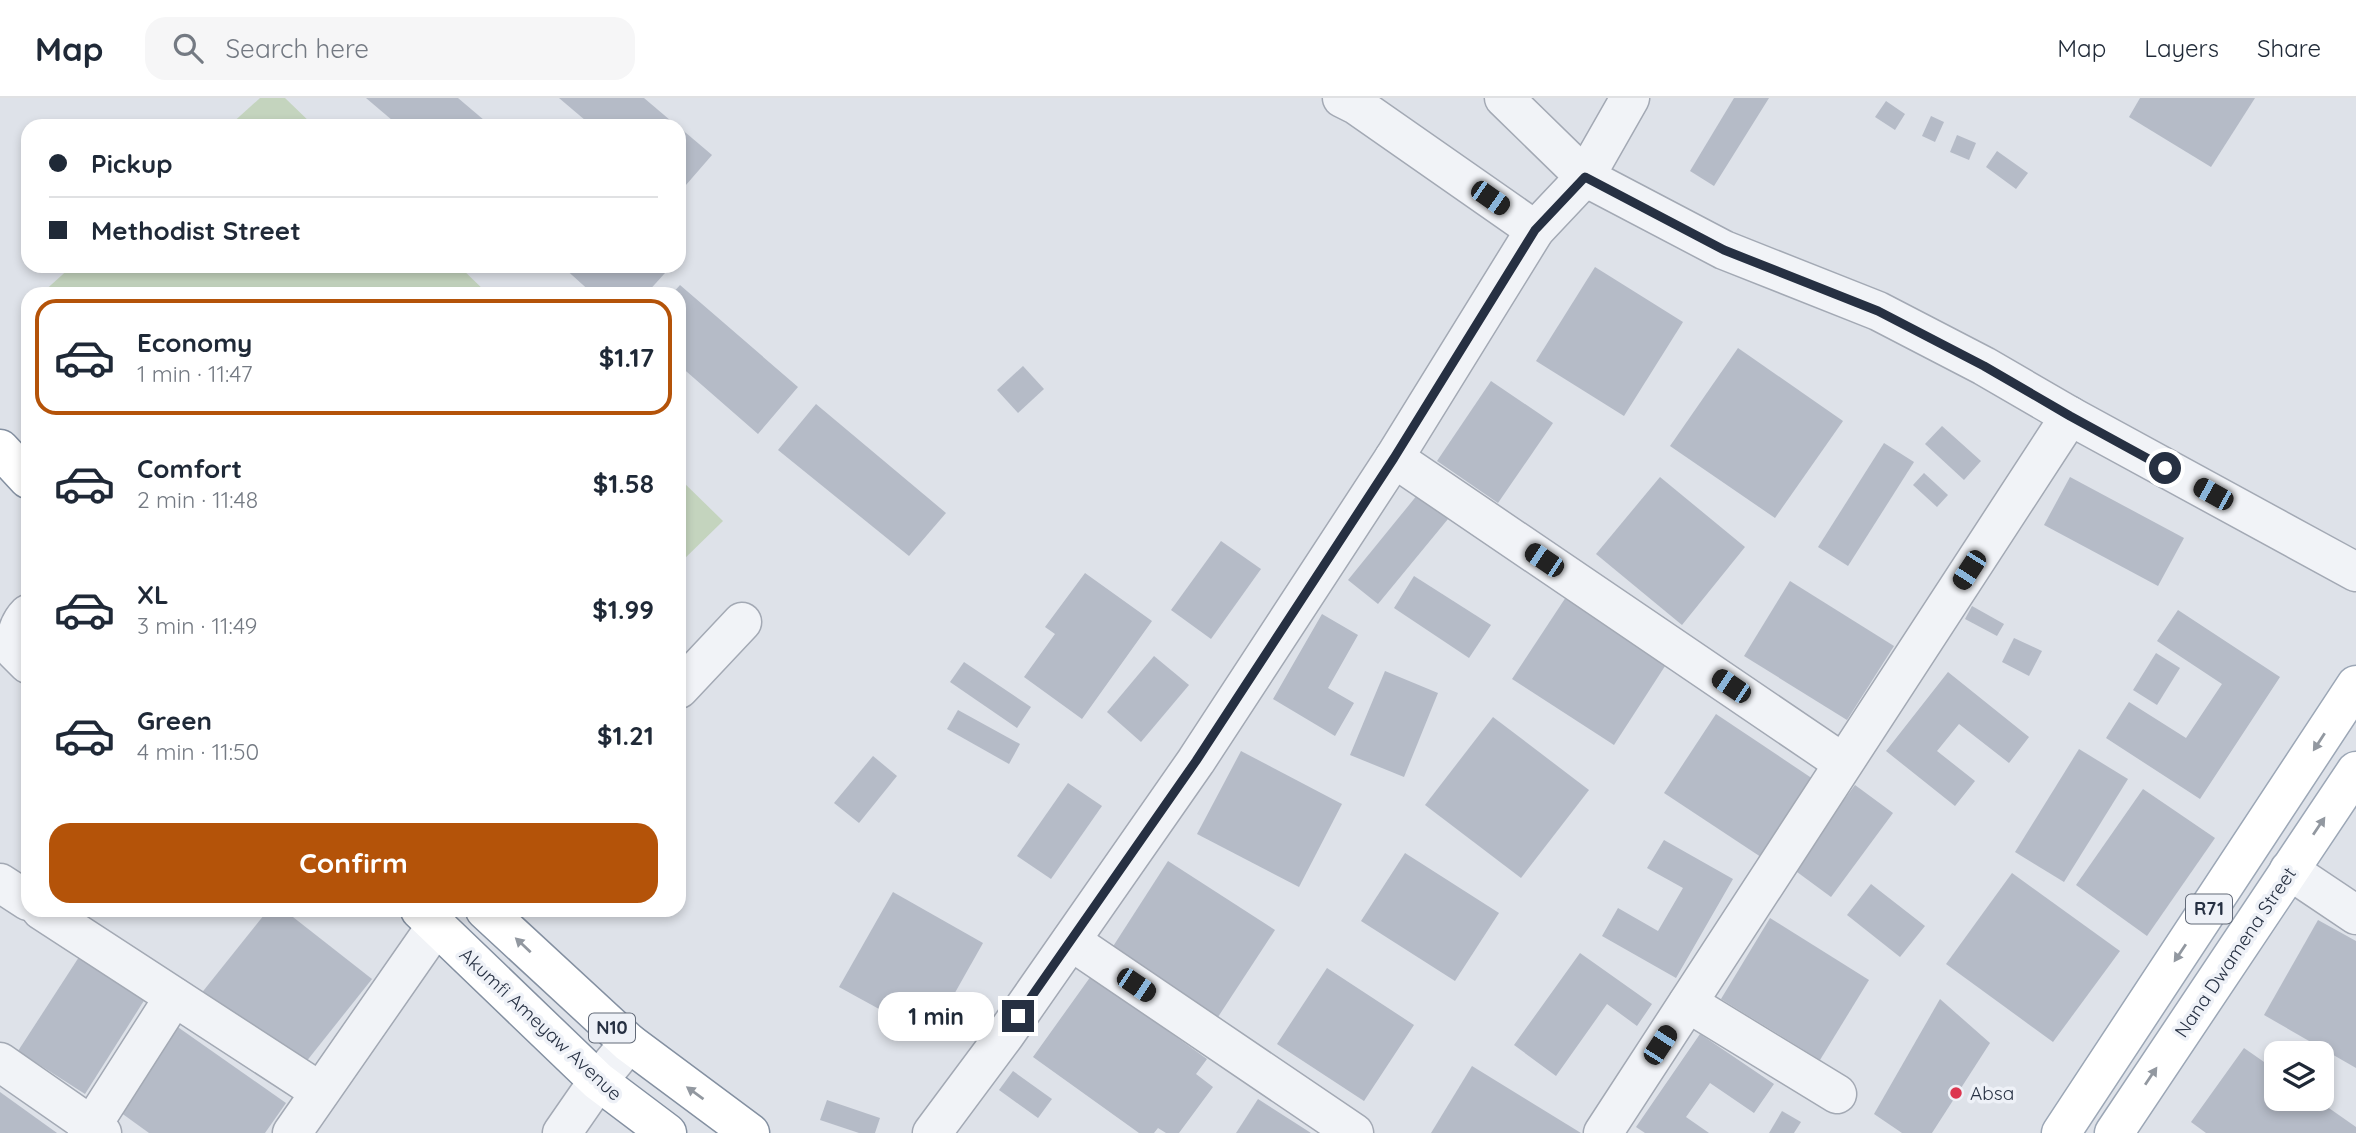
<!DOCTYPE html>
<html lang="en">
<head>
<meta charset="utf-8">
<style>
  :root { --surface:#fff; --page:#f6f6f7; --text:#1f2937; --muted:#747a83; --line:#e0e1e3; --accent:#b45309 }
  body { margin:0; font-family:Quicksand,sans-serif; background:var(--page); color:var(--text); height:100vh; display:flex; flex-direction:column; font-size:26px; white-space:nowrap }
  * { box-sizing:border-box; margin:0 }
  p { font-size:23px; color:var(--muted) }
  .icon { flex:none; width:38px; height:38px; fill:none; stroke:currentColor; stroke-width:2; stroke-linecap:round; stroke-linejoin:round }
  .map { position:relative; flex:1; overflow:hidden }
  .details { position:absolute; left:21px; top:189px; width:665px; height:630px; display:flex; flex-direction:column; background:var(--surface); border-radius:21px; box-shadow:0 4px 10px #0003 }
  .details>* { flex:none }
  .top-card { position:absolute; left:21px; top:21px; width:665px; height:154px; border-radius:21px; box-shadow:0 4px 10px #0003; display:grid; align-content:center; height:154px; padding:0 28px; background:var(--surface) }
  .fabs { position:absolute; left:2264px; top:943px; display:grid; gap:14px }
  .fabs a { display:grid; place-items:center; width:70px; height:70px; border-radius:14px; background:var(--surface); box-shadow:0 4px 10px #0003; font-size:35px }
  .end { position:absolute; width:32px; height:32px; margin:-16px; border:9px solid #263042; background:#fff; box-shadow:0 0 0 4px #fff }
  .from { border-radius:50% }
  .bubble { position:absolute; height:49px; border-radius:21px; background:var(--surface); box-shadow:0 4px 10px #0003; font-size:23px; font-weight:800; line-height:49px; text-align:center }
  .car { position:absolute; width:21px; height:42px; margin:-21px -10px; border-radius:9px; box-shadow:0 0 5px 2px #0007; background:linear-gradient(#222 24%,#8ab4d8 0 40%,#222 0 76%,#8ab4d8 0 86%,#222 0) }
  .top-card b { display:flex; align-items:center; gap:24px; height:66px; font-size:26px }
  .top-card b+b { border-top:2px solid var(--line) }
  .top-card i { width:18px; height:18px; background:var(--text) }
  ul { padding:12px 0 0; list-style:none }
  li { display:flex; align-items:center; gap:21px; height:116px; margin:0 14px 10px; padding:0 14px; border:4px solid transparent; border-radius:21px }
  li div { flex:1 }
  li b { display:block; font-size:26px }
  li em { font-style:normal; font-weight:800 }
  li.on { border-color:var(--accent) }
  li>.icon { width:63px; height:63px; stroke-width:1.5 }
  .button { display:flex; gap:14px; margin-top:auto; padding:14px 28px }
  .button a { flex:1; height:80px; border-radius:21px; background:var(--accent); color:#fff; font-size:28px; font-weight:800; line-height:80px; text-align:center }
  header { display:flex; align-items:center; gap:42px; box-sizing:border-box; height:98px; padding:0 35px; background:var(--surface); border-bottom:2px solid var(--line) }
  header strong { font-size:33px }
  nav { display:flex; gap:38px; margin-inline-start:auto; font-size:24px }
  .search { width:490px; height:63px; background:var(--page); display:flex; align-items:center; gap:18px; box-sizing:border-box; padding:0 24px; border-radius:21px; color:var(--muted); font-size:26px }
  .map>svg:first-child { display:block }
</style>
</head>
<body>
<header>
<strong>Map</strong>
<div class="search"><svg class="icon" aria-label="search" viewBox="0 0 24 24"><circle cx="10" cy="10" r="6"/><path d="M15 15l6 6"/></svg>Search here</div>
<nav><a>Map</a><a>Layers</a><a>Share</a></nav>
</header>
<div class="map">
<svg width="2356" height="1035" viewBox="0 0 2356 1035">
  <rect width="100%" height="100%" fill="#dee2e9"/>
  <g fill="#c4d4be">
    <path d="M260,0h25l29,28h-85z"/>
    <path d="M72,168h387l29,28h-447z"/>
    <path d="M679,380l44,43 -44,43z"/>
  </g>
  <g fill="#b5bbc7">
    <path d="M366,0h92l33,28h-92z"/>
    <path d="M559,0h85l33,28h-85z"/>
    <path d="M1734,0h35l-55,88 -24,-15z"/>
    <path d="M2140,0h115l-44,69 -82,-50z"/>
    <path d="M1886,3l19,13 -10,16 -20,-13z"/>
    <path d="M1931,18l13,6 -9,20 -13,-6z"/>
    <path d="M679,29l33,28 -33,38z"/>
    <path d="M1957,37l19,8 -7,17 -19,-8z"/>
    <path d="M1997,53l31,22 -12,16 -30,-22z"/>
    <path d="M562,168h95l8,7 -19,21h-53z"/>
    <path d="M1595,169l88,55 -59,94 -88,-55z"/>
    <path d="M680,187l118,102 -40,47 -79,-69v-71h-7z"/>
    <path d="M1738,250l105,73 -68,97 -105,-72z"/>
    <path d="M1023,268l21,23 -26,24 -21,-23z"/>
    <path d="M1491,283l62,42 -55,80 -61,-42z"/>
    <path d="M816,306l130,109 -37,43 -131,-106z"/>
    <path d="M1942,328l39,35 -17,19 -39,-36z"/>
    <path d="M1884,345l30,19 -66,104 -30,-19z"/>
    <path d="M1924,375l24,22 -11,12 -24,-22z"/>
    <path d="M1660,379l85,70 -63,78 -86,-71z"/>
    <path d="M2070,379l114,61 -26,48 -114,-61z"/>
    <path d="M1418,396l30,25 -70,85 -30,-24z"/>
    <path d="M1221,443l40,28 -50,70 -40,-29z"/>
    <path d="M1085,475l67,48 -70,98 -58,-42 31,-43 -10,-7z"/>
    <path d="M1414,478l77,49 -22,33 -75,-50z"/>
    <path d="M1790,483l104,65 -47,74 -103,-64z"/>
    <path d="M1566,499l101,66 -53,82 -102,-66z"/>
    <path d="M1972,508l32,18 -7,12 -32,-17z"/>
    <path d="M2178,512l102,67 -80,122 -94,-61 23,-36 57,36 36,-54 -65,-43z"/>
    <path d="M1322,516l36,21 -30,53 26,15 -19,33 -62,-37z"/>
    <path d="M2014,540l28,13 -13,25 -27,-14z"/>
    <path d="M2156,555l24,15 -23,37 -24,-15z"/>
    <path d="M1154,558l35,29 -48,57 -34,-30z"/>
    <path d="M964,564l67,45 -14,21 -67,-46z"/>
    <path d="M1385,573l53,22 -34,84 -54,-22z"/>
    <path d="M1948,574l81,65 -20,26 -50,-39 -22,27 38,30 -20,25 -69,-55z"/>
    <path d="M958,612l62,34 -11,20 -62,-35z"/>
    <path d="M1716,616l109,73 -52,78 -109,-72z"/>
    <path d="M1493,619l96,73 -68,88 -96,-73z"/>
    <path d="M2079,651l49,30 -64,103 -49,-30z"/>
    <path d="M1241,653l101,53 -43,83 -102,-53z"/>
    <path d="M873,658l24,20 -38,47 -25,-20z"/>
    <path d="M1068,685l34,23 -51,73 -34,-23z"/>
    <path d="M1855,687l38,28 -62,84 -38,-28z"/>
    <path d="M2143,691l72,49 -68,98 -71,-51z"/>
    <path d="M1664,742l69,39 -57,99 -74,-42 16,-28 40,23 25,-43 -36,-20z"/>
    <path d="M1405,755l94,60 -44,68 -94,-60z"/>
    <path d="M1168,763l107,69 -57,87 -106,-69z"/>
    <path d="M2012,775l108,78 -67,91 -107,-78z"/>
    <path d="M1871,786l54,42 -25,31 -53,-42z"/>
    <path d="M893,794l90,51 -53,94 -91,-50z"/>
    <path d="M268,812h16l88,69 -74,93 -98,-77z"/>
    <path d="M1770,820l99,62 -49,80 -99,-61z"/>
    <path d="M2318,822l38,21v127l-92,-53z"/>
    <path d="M1580,855l72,51 -15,22 -30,-22 -51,72 -42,-31z"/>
    <path d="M79,859l66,42 -60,95 -67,-43z"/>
    <path d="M1327,870l87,57 -50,76 -87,-57z"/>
    <path d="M1091,878l116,83 -11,15 17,13 -34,46h-13l-8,-5 -4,5h-15l-106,-76z"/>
    <path d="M1940,901l50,44 -58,90h-30l-28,-19z"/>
    <path d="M172,925l114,80 -21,30h-116l-36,-26z"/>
    <path d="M1700,936l74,50 -20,29 -44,-30 -24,34 23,16h-64l-9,-6z"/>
    <path d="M2244,950l33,23v28h39l40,28v6h-150l-15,-11z"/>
    <path d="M1472,968l109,67h-150z"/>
    <path d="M1013,973l39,28 -14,19 -39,-28z"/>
    <path d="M0,994l57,41h-57z"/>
    <path d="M1258,1001l53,34h-75z"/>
    <path d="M827,1002l53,18 -5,15h-16l-39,-13z"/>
    <path d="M1782,1013l19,11 -7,11h-25z"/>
  </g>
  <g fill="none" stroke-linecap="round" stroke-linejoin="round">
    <defs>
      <g id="minor">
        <path d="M1342,0l14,7 179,125"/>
        <path d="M1504,0l81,79 139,73 154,61 106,55 86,50 286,156"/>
        <path d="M1394,360l449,305"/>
        <path d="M28,516c-10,10 -12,22 -14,36l14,14"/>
        <path d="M679,591l63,-67"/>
        <path d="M2289,772l67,45"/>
        <path d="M0,785l28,18"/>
        <path d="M41,812l278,181"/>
        <path d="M1071,843l283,192"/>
        <path d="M1688,905l149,91"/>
        <path d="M0,964l102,71"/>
        <path d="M87,1035l87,-136"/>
        <path d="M292,1035l144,-207"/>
        <path d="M562,1035l36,-52 31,-38"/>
        <path d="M932,1035l73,-98 191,-274 198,-303 141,-228 50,-53 45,-79"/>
        <path d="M1603,1035l467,-717"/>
      </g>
      <g id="major">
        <path d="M2061,1035l295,-448"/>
        <path d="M2114,1035l242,-362"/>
      </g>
      <g id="highway">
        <path d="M0,351l28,30"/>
        <path d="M420,812l178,171 69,52"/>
        <path d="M485,812l144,133 121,90"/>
      </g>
    </defs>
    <use href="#minor" stroke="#a3a9b4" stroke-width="41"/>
    <use href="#major" stroke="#9ca7b6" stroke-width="41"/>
    <use href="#highway" stroke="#8490a1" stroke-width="41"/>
    <use href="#minor" stroke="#f1f3f7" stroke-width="38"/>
    <use href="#major" stroke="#fff" stroke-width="38"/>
    <use href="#highway" stroke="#fff" stroke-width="38"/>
  </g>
  <defs><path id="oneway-solid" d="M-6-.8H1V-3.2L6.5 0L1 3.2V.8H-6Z" transform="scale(1.75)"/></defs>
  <g fill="#9298a0">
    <use href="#oneway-solid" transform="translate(2319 644) rotate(123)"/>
    <use href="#oneway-solid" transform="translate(2319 728) rotate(-56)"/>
    <use href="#oneway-solid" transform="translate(523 847) rotate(-137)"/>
    <use href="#oneway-solid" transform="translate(2180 855) rotate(124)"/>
    <use href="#oneway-solid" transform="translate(2151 978) rotate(-56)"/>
    <use href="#oneway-solid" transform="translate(695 995) rotate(-144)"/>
  </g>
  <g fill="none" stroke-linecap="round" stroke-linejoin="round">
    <path stroke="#263042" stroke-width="9" d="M1018,918l178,-255 198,-303 141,-228 50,-53 139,73 154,61 106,55 86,50 95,52"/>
  </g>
  <circle fill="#dc364f" stroke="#eef1f7" stroke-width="2.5" cx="1956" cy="995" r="7"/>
  <g text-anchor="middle" stroke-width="7" stroke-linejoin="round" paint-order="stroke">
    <g fill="#eef1f7" stroke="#626a78" stroke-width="2">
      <rect x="2186" y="796.5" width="46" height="29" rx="5"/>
      <rect x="589" y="915.5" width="46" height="29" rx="5"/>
    </g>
    <g font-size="18" font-weight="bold" fill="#263042">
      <text x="2209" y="817">R71</text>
      <text x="612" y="936">N10</text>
    </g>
    <g font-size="19" fill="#263042" stroke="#eef1f7">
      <text transform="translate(2235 854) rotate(-56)" y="7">Nana Dwamena Street</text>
      <text transform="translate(541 926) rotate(43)" y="7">Akumfi Ameyaw Avenue</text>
    </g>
    <g font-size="19" fill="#263042" stroke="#eef1f7" text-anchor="start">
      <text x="1970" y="1002">Absa</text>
    </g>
  </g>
</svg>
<div class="fabs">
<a><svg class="icon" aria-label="layers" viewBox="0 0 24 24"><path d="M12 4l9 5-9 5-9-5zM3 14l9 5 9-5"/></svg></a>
</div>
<i class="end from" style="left:2165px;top:370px"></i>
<i class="end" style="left:1018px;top:918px"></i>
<div class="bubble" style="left:878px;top:894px;width:116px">1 min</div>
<i class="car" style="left:1490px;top:100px;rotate:125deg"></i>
<i class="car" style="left:2213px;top:396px;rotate:299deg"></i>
<i class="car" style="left:1544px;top:462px;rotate:304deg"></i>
<i class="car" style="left:1969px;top:472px;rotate:213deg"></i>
<i class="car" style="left:1731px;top:588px;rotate:304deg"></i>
<i class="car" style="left:1136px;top:887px;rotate:124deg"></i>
<i class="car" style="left:1660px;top:947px;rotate:33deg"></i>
<div class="top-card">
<b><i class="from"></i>Pickup</b>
<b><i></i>Methodist Street</b>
</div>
<section class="details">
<ul>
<li class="on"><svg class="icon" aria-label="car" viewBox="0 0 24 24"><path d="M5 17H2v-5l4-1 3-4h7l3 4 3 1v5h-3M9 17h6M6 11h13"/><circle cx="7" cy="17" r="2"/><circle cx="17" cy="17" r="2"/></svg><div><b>Economy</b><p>1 min · 11:47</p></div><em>$1.17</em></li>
<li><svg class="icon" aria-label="car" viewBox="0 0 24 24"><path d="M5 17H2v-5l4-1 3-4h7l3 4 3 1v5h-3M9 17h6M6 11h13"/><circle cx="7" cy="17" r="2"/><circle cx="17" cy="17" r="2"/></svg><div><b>Comfort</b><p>2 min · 11:48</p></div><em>$1.58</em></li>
<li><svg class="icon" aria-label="car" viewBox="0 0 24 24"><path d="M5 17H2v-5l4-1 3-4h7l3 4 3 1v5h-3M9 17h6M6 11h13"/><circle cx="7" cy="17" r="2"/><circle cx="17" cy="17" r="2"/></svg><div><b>XL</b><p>3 min · 11:49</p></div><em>$1.99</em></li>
<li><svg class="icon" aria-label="car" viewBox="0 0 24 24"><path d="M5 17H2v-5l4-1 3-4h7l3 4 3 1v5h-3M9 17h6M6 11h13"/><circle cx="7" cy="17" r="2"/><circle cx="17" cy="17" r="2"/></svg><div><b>Green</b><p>4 min · 11:50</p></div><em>$1.21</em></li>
</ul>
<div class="button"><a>Confirm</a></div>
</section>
</div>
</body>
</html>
